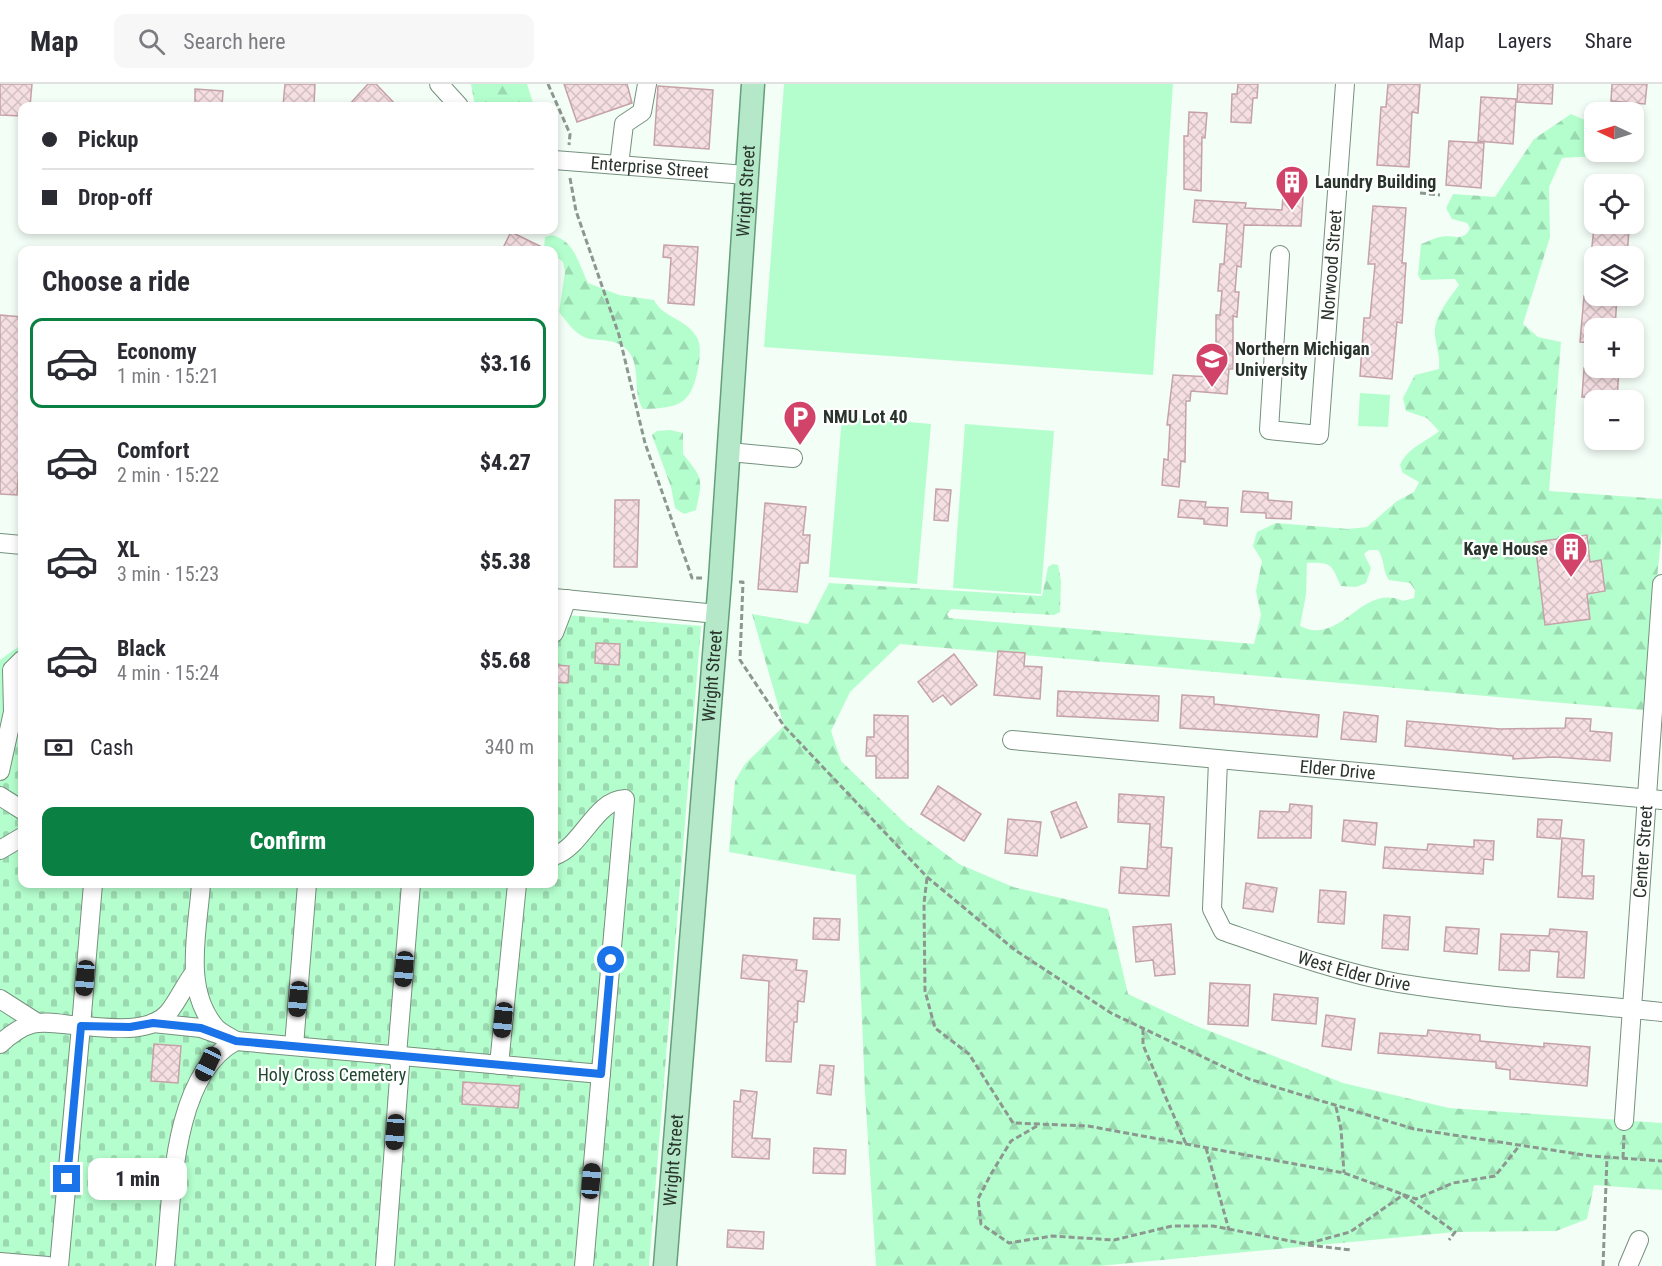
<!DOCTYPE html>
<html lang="en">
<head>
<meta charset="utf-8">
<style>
  :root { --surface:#fff; --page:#f7f7f7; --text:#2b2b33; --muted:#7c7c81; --line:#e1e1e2; --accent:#0b8043 }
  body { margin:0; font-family:"Roboto Condensed",sans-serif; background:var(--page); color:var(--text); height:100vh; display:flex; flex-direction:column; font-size:22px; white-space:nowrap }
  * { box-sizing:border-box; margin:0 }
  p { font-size:20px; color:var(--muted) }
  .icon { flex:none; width:33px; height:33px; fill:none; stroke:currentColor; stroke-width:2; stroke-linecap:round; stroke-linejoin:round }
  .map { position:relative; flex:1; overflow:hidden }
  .panel { position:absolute; left:18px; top:162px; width:540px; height:642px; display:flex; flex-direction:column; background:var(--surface); border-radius:12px; box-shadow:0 3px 9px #0003 }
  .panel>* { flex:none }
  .hud { position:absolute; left:18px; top:18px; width:540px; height:132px; border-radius:12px; box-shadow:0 3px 9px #0003; display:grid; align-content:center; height:132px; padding:0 24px; background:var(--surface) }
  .needle { width:39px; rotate:274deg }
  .fabs { position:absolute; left:1584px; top:18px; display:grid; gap:12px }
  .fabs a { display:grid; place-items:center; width:60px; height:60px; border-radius:12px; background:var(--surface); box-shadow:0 3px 9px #0003; font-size:30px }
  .end { position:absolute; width:27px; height:27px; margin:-14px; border:8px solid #1a73e8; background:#fff; box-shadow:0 0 0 3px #fff }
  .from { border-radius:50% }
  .bubble { position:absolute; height:42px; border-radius:12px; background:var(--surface); box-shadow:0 3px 9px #0003; font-size:20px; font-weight:800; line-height:42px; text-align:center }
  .car { position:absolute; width:18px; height:36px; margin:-18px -9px; border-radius:8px; box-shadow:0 0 4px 2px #0007; background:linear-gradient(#222 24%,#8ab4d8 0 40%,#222 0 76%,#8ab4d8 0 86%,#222 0) }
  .hud b { display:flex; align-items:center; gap:21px; height:57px; font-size:22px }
  .hud b+b { border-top:2px solid var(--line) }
  .hud i { width:15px; height:15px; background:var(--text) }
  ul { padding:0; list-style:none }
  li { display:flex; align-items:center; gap:18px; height:90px; margin:0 12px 9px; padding:0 12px; border:3px solid transparent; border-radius:12px }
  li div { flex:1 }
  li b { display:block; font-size:22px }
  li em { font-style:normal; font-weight:800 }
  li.active { border-color:var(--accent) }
  li>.icon { width:54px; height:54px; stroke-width:1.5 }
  h2 { padding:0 24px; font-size:27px; line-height:72px }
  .pay { display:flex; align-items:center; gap:15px; height:66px; padding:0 24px; font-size:22px }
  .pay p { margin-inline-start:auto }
  .button { display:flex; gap:12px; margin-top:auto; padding:12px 24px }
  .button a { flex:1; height:69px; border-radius:12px; background:var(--accent); color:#fff; font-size:24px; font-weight:800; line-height:69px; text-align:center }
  header { display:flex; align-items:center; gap:36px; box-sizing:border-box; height:84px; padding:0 30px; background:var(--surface); border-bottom:2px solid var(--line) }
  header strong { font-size:28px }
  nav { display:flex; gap:33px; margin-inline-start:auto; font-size:21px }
  .search { width:420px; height:54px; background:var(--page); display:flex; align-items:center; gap:15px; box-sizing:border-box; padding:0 21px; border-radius:12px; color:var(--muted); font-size:22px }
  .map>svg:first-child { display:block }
</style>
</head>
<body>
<header>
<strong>Map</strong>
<div class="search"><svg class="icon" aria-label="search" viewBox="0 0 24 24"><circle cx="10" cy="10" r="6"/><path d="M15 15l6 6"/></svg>Search here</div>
<nav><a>Map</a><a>Layers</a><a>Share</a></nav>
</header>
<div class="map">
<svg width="1662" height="1182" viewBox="0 0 1662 1182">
  <defs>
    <pattern id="forest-firs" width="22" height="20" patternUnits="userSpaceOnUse" patternTransform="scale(1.5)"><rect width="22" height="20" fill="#b4fecd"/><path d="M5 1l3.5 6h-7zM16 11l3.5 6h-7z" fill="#9bdab0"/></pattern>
    <pattern id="cemetery-stones" width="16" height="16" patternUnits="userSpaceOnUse" patternTransform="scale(1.5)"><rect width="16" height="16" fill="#b4fecd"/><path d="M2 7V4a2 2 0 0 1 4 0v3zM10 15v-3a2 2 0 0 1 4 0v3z" fill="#9bdab0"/></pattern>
    <pattern id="building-cross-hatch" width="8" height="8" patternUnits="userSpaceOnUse" patternTransform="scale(1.5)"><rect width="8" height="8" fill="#f6dfe2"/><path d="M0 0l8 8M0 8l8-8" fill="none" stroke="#d3c0c2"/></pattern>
  </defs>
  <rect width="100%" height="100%" fill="#f3fef6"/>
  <g fill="url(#forest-firs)" fill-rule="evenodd">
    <path d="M471,0h56l7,22h-59z"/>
    <path d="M1571,30l23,10v28h19l1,3 -52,3 -13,29 1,50 -27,87 15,13 23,5 -12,149 113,8v32l-19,179 -743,-66 -50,48 -19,39 10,30 66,64 52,39 54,23 95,22 20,85 66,31 149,58 106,25 213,15v67l-68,-5 -7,34 -31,12 -101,1 -356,34h-223l-11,-174 -9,-217 -127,-23 6,-71 10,-17 39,-38 -32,-112 56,10 21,-41 213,13 6,-29 5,-3 5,1 3,16 -1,31 -6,3 -103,-6 -4,5 2,4 305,26 7,-29 -5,-24 6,-30 -9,-15 4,-14 19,-9 72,6 19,-2 30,-26 17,-9 5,-10 -16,-9 -3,-8c8,-18 25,-22 39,-34l-12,-13 -21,-7 -3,-13 12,-23 24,-6c1,-13 -2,-21 -4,-33 -2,-19 14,-37 24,-51l-4,-6 -34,1 -3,-5 3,-31c6,-2 13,-6 19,-7 11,-3 24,6 30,-9l-3,-5 -15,-4 -6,-11 7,-14 42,3 39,-58zM1369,466h9c7,10 4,20 11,30l21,3 5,7 -1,8 -11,3c-41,-19 -62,46 -103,25l6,-31 1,-32c26,-1 24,2 34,23l15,1 10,-4 5,-15 -7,-14z"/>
    <path d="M552,151c23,6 26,28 36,48l31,12 35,5c8,17 32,19 42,36 5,7 4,18 3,27 -7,40 -16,45 -56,46 -12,-18 0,-46 -18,-61 -11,-9 -22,-7 -35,-9 -14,-3 -23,-17 -31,-27l6,-40 -2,-10 -9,-7v-5l-10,-2 1,-11z"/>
    <path d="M670,346l13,3v21c20,25 20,24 13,56l-12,4 -9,-6 -4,-21 -19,-52 5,-4z"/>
  </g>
  <path fill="url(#cemetery-stones)" d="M554,530l147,12 -52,640h-649v-606l22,-16v240h532z"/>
  <g fill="#b4fecd">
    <path d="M784,0h389l-20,291 -389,-28z"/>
    <path d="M1360,309l30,2 -2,32 -30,-1z"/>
    <path d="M842,332l89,8 -14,160 -88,-7z"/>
    <path d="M965,340l89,7 -13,163 -88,-6z"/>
  </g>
  <g fill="url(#building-cross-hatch)" stroke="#c5a2a7" stroke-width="1.5">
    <path d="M0,0h32l-2,22h-8v10l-22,-1z"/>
    <path d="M285,0h30l-1,22h-31z"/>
    <path d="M368,0h8l21,22h-49z"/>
    <path d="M564,0h63l5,19 -55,19z"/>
    <path d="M1238,0h20l-1,14h-4l-2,25 -20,-1 1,-28h5z"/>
    <path d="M1388,0h32l-2,29 -6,-1 -3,55 -32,-2 4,-58h5z"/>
    <path d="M1518,0h35l-1,20 -35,-2z"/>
    <path d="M1612,0h35l-2,20 -34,-3z"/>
    <path d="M658,2l55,4 -4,59 -55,-4z"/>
    <path d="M195,5l28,2 -1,15h-27z"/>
    <path d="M1481,13l35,2 -3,45 -35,-3z"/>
    <path d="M1189,28l18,1 -2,25 -3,-1 -1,54 -17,-2v-53h4z"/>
    <path d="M1449,57l35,2 -3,45 -35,-3z"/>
    <path d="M1283,112l20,1 -2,29 -57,-1 -3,42 -4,-1 -2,26h4l-2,25 -4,-1v53h-4l-2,25 -36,-3 -1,10h-4l-1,61 -4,-1 -2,26 -17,-2 2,-26 4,1 2,-35h-3l6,-50 39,2 1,-10h3v-52h4l2,-24h-4l2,-27h4l3,-40 -34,-2 2,-22 51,3 -1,5 37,2z"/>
    <path d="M1373,122l33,2 -4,55h4l-4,60 -5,-1 -5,57 -32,-3 4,-58h6l5,-54h-7z"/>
    <path d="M1594,143l35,3 -2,26h-36z"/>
    <path d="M511,148l37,18h-46z"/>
    <path d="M664,161l34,2 -4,58 -26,-2 3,-45 -8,-1z"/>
    <path d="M1584,212h33l-2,32h-21v15l-14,-1z"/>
    <path d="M0,231l22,2v109l-5,69 -17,-1z"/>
    <path d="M1584,284h35l-2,32 -35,-3z"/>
    <path d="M936,405l15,1 -3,31 -14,-1z"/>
    <path d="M1243,407l25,2v7l24,2 -1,17 -25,-1v-5l-25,-1z"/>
    <path d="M615,416h24l-2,67h-23z"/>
    <path d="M1180,416l26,2 -1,5 23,1 -1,18 -23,-2v-5l-26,-2z"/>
    <path d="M765,419l41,4 -3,28h7l-2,28h-8l-3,29 -39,-3z"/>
    <path d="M1587,451l3,27 11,-2 4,31 -18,3 3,25 -45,6 -10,-83z"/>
    <path d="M596,559l24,1 -1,21 -24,-2z"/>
    <path d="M998,567l27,2 -1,13 18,1 -2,32 -46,-4z"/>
    <path d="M954,570l23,31 -26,20 -8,-10 -10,7 -15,-20z"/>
    <path d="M554,581l15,1 -1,17 -14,-1z"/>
    <path d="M1058,607l101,5 -1,25 -101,-5z"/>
    <path d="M1182,611l32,2v7l105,11 -2,22 -137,-9z"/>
    <path d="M1344,628l34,4 -2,26 -35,-3z"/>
    <path d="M874,631l34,1v62h-32v-22h-10l1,-19h7z"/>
    <path d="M1566,634l25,1 -1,12 22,2 -2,28 -56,-4 -41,2v-3l-108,-10 2,-25 93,8 65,-1z"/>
    <path d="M938,702l43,28 -17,27 -43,-27z"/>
    <path d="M1119,710l45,3 -3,50 11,1 -3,48 -50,-3 2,-26 26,2 3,-45 -32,-2z"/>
    <path d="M1076,718l11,25 -26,11 -10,-26z"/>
    <path d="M1290,720l22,2 -1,32h-53l2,-27 29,1z"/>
    <path d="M1008,735l33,3 -4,34 -32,-3z"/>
    <path d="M1538,735l24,1 -2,19 -23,-2z"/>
    <path d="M1344,736l33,3 -2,22 -33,-4z"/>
    <path d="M1562,754l22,2 -2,36h12l-1,23 -35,-2z"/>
    <path d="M1474,756l20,1 -1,19 -9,-1 -1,15 -100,-6 2,-21 42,3 1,-6 46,3z"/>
    <path d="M1246,799l31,5 -4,24 -30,-4z"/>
    <path d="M1320,806l26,2 -2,32 -26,-2z"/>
    <path d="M1384,831l26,2 -2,33 -26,-2z"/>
    <path d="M814,834l26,1 -1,21 -26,-1z"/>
    <path d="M1171,840l4,50 -20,2 -2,-16 -17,2 -3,-35z"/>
    <path d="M1446,843l33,2 -2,25 -33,-3z"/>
    <path d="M1550,845l37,3 -3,46 -27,-1 2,-25 -29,-2 -1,21 -30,-1 2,-36 48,2z"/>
    <path d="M743,871l54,5 -1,10 11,1 -3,31 -6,-1 -1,21h-3l-3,40 -25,-1 3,-80 -28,-3z"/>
    <path d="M1210,899l40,2 -2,41 -40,-2z"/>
    <path d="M1274,910l44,4 -2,26 -44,-4z"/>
    <path d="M1326,931l29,4 -4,31 -29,-4z"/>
    <path d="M1428,946l52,5v6l64,6v-4l46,4 -3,39 -77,-7v-9l-14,-2v-6l-118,-9 2,-20 47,3z"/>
    <path d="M154,960l27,2 -3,37 -27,-2z"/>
    <path d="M820,981l14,1 -3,29 -14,-2z"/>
    <path d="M463,998l57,4 -2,22 -56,-4z"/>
    <path d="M741,1006l16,2 -5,46 18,1 -1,20 -37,-2 2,-56 6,1z"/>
    <path d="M814,1064l32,2 -1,24 -32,-1z"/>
    <path d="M728,1146l36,2 -1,17 -36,-2z"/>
  </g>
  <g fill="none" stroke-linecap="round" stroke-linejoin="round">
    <defs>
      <g id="minor">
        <path d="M439,0l20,22"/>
        <path id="s1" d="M554,76l192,15"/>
        <path d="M619,81l5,-41 18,-12 5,-28"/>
        <path id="s2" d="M1280,171l-11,175 50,5 26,-351"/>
        <path d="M729,368l64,6"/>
        <path d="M0,459l22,2"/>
        <path d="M554,514l163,16"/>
        <path d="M554,549l13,-34"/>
        <path id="s3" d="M1012,656l650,60"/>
        <path id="s4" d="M1218,677l-6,148 11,22c55,19 118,42 175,52 87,14 176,20 264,29"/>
        <path d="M0,687l13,-59 -1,-42 10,-10"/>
        <path d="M0,712l22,14"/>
        <path d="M0,766l22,-13"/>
        <path d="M554,772c28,-9 41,-56 71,-57l-41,467"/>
        <path d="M201,800c-3,46 -19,105 15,144 5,5 14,9 20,13"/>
        <path d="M0,915l36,23"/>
        <path d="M153,939l48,5 25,9"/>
        <path d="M0,960c31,-28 41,-22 81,-18l12,-142"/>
        <path d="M294,962l13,-162"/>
        <path d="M499,981l18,-181"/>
        <path id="s5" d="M1624,1037l38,-537"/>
        <path d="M0,1178l48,4"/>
        <path d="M59,1182l22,-240c26,1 67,9 87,-13 10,-12 16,-27 26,-40"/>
        <path d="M165,1182c7,-65 6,-191 71,-225l365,33"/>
        <path d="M385,1182l15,-201 -3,-10 14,-171"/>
        <path d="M1628,1182l11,-26"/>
      </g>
      <g id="major">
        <path id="s6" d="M665,1182l55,-686 33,-496"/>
      </g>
    </defs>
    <use href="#minor" stroke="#76917e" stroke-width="20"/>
    <use href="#major" stroke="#649f79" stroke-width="25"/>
    <g stroke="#8c978f" stroke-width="3" stroke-dasharray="6 3" stroke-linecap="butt">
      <path d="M548,0l22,50 -1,11"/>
      <path d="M570,94l6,33 43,124 26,108 47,135h10"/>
      <path d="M1420,109l20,2"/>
      <path d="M739,498h4l-3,78 44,66 143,151 88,73 96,63 138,66 165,50 177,27 71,5"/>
      <path d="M927,794l-3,25 1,88 10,37 34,26 44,69 75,3 256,47 72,26 37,-16 42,-7 25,-31"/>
      <path d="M1143,945v16l43,99"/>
      <path d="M1336,1023l5,22 3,44"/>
      <path d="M1037,1042l-26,15 -20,33 -13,25 3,25 28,19 43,-7 62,4 58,-14h41l93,18 44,-12 53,-37 52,37 -6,8"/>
      <path d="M1206,1064l23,82"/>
      <path d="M1623,1074l1,-23"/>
      <path d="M1308,1161l43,5"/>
      <path d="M1603,1182l4,-109"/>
    </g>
    <use href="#minor" stroke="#fff" stroke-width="18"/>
    <use href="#major" stroke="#b5e8c8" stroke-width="22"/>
  </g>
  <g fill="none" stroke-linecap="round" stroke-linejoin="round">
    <path stroke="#1a73e8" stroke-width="8" d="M67,1095l14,-153 49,1 23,-4 48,5 35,13 365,33 10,-114"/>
  </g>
  <defs>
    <symbol id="building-pin" viewBox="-11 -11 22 30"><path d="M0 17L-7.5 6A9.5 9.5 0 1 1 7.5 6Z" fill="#d2436a" stroke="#fff"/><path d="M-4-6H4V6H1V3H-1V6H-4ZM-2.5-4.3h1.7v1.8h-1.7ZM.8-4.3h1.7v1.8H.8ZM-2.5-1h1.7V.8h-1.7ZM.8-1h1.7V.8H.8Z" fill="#fff"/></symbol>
    <symbol id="university-pin" viewBox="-11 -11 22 30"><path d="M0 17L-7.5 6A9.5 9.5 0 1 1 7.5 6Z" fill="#d2436a" stroke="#fff"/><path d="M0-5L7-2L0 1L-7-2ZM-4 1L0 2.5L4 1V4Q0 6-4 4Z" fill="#fff"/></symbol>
    <symbol id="parking-pin" viewBox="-11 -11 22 30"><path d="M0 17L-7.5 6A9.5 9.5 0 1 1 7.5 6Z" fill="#d2436a" stroke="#fff"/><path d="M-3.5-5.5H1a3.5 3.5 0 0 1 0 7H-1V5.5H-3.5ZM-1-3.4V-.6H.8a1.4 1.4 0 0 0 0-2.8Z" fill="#fff"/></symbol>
  </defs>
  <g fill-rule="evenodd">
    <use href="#building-pin" x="1273" y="79" width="38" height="52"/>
    <use href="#university-pin" x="1193" y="256" width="38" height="52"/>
    <use href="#parking-pin" x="781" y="314" width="38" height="52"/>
    <use href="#building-pin" x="1552" y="446" width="38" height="52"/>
  </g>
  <g text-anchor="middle" stroke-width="4.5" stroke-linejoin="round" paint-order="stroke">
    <g font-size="18" fill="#29342c" stroke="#fff">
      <text dy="6" stroke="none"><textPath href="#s1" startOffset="96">Enterprise Street</textPath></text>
      <text dy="6" stroke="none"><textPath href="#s6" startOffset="1078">Wright Street</textPath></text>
      <text dy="6" stroke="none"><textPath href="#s2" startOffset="396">Norwood Street</textPath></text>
      <text dy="6" stroke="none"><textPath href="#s6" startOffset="592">Wright Street</textPath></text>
      <text dy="6" stroke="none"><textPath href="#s3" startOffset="327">Elder Drive</textPath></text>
      <text dy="6" stroke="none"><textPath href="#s5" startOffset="270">Center Street</textPath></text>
      <text dy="6" stroke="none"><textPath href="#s4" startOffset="310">West Elder Drive</textPath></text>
      <text dy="6" stroke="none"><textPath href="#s6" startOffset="106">Wright Street</textPath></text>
    </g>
    <g font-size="18" font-weight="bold" fill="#29342c" stroke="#fff" text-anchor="start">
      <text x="1315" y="104">Laundry Building</text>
      <text x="1235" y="271">Northern Michigan<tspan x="1235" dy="21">University</tspan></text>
      <text x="823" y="339">NMU Lot 40</text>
      <text x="1548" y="471" text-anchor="end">Kaye House</text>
    </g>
    <g font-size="18" fill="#1f482f" stroke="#fff">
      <text x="332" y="997">Holy Cross Cemetery</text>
    </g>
  </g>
</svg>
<div class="fabs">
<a><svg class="needle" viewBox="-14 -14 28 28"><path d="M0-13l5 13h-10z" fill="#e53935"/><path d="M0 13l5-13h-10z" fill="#7c7c81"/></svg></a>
<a><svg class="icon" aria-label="locate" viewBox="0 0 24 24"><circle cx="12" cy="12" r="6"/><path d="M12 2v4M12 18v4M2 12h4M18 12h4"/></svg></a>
<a><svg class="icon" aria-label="layers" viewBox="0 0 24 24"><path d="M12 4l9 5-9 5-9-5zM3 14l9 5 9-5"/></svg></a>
<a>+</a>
<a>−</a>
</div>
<i class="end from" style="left:611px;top:876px"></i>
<i class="end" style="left:67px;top:1095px"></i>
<div class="bubble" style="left:88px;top:1074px;width:99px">1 min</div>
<i class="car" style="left:404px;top:885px;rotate:185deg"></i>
<i class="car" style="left:85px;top:894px;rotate:185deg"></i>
<i class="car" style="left:298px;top:915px;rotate:185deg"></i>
<i class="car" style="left:503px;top:936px;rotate:186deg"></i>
<i class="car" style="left:208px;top:980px;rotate:205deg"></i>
<i class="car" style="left:395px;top:1048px;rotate:184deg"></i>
<i class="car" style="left:591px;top:1097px;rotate:5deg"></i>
<div class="hud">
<b><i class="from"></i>Pickup</b>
<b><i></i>Drop-off</b>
</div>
<section class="panel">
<h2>Choose a ride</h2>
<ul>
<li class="active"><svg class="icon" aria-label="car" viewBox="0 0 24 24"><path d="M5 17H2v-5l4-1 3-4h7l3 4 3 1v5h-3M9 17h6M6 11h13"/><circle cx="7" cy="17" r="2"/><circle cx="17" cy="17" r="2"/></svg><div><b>Economy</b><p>1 min · 15:21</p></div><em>$3.16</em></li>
<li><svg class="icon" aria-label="car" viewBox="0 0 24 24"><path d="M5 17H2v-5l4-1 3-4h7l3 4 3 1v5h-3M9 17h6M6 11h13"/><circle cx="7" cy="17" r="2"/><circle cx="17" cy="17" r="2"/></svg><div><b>Comfort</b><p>2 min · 15:22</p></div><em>$4.27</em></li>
<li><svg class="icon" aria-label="car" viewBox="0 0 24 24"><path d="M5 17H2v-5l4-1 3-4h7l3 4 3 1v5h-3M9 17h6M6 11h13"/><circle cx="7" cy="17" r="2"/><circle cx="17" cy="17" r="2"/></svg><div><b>XL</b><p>3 min · 15:23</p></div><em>$5.38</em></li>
<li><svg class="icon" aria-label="car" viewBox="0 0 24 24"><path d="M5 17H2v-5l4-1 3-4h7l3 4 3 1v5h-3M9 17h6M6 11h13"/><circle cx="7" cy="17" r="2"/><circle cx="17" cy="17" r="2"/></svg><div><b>Black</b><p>4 min · 15:24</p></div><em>$5.68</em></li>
</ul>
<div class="pay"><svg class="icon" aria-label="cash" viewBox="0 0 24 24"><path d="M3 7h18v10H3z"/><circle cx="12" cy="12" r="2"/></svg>Cash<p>340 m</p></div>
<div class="button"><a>Confirm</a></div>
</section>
</div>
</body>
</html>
